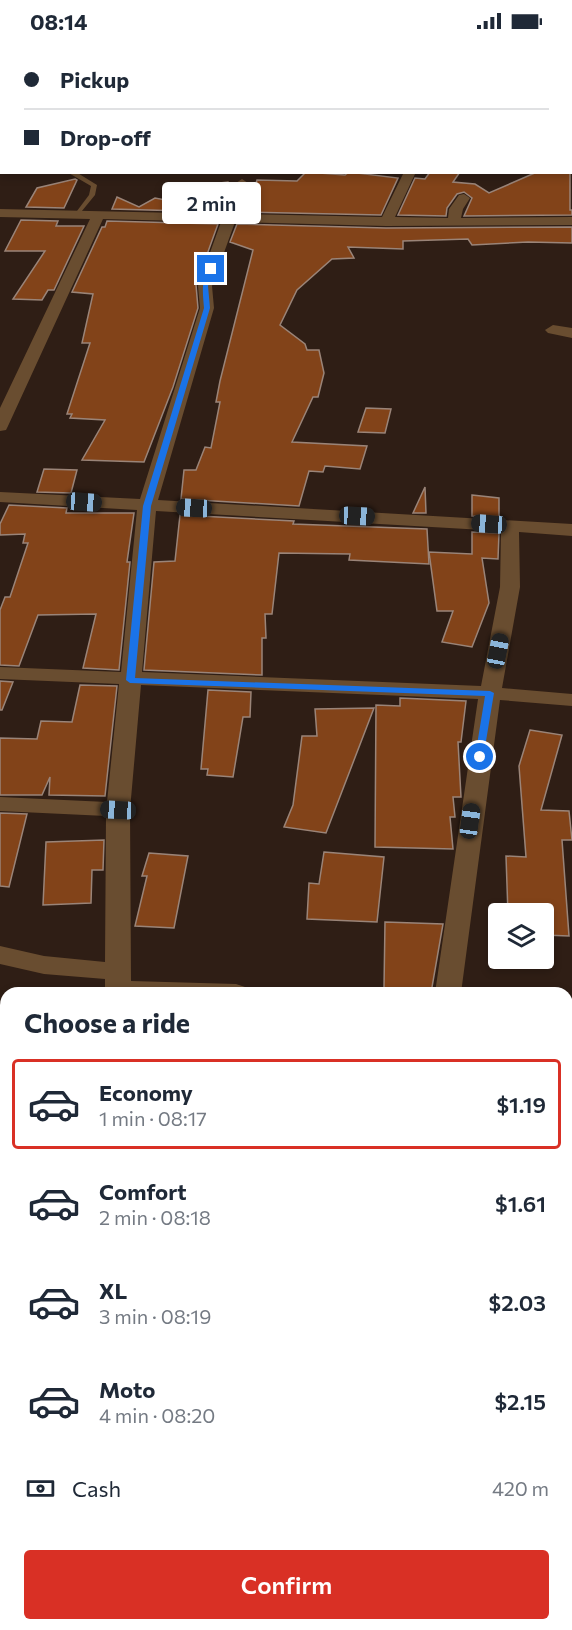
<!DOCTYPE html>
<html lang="en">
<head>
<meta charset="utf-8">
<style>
  :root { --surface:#fff; --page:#f2f2f3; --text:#1f2937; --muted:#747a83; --line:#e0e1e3; --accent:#d93025 }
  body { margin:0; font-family:Commissioner,sans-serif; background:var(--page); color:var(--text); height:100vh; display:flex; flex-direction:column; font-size:22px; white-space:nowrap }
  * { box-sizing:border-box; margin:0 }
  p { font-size:20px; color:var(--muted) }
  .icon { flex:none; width:33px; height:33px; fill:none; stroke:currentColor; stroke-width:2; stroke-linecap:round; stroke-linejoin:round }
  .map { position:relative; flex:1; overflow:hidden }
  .details { position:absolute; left:0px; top:945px; width:573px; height:644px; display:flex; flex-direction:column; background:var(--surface); border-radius:18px 18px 0 0; box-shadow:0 3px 9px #0003 }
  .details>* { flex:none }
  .guide { position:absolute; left:0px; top:0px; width:573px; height:132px; box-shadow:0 3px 9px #0003; display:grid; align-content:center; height:132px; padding:0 24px; background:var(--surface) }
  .buttons { position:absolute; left:488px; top:861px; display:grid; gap:12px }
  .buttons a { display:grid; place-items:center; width:66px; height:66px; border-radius:6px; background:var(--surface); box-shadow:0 3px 9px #0003; font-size:30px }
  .end { position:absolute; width:27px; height:27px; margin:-14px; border:8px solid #1a73e8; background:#fff; box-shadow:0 0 0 3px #fff }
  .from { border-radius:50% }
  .bubble { position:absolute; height:42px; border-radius:6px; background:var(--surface); box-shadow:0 3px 9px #0003; font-size:20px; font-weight:600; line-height:42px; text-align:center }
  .car { position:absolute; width:18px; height:36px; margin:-18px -9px; border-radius:8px; box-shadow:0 0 4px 2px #0007; background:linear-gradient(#222 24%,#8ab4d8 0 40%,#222 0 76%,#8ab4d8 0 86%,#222 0) }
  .guide b { display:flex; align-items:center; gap:21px; height:57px; font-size:22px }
  .guide b+b { border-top:2px solid var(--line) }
  .guide i { width:15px; height:15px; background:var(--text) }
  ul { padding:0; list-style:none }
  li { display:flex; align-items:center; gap:18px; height:90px; margin:0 12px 9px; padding:0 12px; border:3px solid transparent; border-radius:6px }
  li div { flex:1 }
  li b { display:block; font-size:22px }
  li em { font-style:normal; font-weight:600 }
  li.current { border-color:var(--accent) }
  li>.icon { width:54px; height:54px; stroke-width:1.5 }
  h2 { padding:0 24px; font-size:27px; line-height:72px }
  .pay { display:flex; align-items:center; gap:15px; height:66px; padding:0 24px; font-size:22px }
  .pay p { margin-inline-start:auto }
  .primary-button { display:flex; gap:12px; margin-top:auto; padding:12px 24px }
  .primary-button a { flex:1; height:69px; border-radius:6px; background:var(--accent); color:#fff; font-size:24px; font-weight:600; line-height:69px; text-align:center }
  .status { display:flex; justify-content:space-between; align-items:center; height:42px; padding:0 30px; background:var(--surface); direction:ltr }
  .status svg { height:16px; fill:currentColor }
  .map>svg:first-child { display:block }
</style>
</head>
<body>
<div class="status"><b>08:14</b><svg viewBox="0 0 49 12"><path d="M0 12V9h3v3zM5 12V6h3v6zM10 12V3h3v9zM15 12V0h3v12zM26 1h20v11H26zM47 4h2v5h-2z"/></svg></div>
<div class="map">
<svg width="572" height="1588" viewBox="0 0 572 1588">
  <rect width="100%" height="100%" fill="#2f1e15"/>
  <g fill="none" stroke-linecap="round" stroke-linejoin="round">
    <g fill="#031416" fill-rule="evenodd">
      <path d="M155,0h26l1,2h-26z"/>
      <rect x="0" y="76" width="2" height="16"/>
    </g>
  </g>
  <g fill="#824319" stroke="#9a8478" stroke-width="1.5">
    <path d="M306,130l39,3 4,-3 49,6 -17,37 -141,-3 5,-13 5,5 7,-24 40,1z"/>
    <path d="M430,130h30l-7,10 22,2 14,9 48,-21h33v38h2v5l-108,1 8,-18 -8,-6 -7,2 -10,14 -1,8 -48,-1 17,-37 10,1z"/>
    <path d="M75,137l2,1 -13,28 -38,-1 11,-19z"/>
    <path d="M228,140l4,5 -10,25 -110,-3 5,-12 22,10 16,-9 59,11 -22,-23z"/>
    <path d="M21,178l37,1 -2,5h28l-30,64h-6l-6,10 -29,-1 32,-48h-40z"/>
    <path d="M107,179l111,3 -22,61 2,23 -25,79 -29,75 -62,-2 23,-40 -35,-2 2,-4h-5l23,-71h-8l11,-49 -21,-2 30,-65h3z"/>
    <path d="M237,182l149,4 186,-1v16l-44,-1 -56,3 -4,-6 -65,2v8l-55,-2 6,11 -22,1 -35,31 -17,35 25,19 2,6h12l5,23 -6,24h-5l-21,45 75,4 -7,23 -35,-3 -2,6 -14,-1 -10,35 -118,-7 3,-29h12l9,-23 6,1 9,-46h-4l4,-21 33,-131 -23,-8z"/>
    <path d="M366,366l25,1 -6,24 -27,-1z"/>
    <path d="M44,427l33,1 -6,23 -34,-1z"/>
    <path d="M425,445l1,26h-13z"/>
    <path d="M472,453l27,3v20l-27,-2z"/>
    <path d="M9,463l58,3 -1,5h68l-7,49h3l-11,108 -36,-2 13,-54 -58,1 -19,51 -19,-1v-55l5,-13h5l18,-54h-5l2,-9 -25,1v-11z"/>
    <path d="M180,473l114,6 -1,3 134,5 2,35 -80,-4 1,-6 -71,-1 -7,61h-7l1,24h-4v37l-118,-5 10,-108 21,-1z"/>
    <path d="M472,490l27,1 -1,26 -16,-1 7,45 -17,44 -30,-5 11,-31h-16l-8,-59 43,2z"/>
    <path d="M0,639l13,1 -11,28h-2z"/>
    <path d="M80,643l37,1 -12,110 -56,-1 1,-18 -8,18h-42v-57l37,1 4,-18 31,1z"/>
    <path d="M208,648l43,2 -1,25h-7l-10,60 -26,-2 1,-6h-7z"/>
    <path d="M400,656l66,3 -5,41h-3l3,55h-8l2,20h-5l3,32 -78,-2 1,-142 24,1z"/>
    <path d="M374,666l-48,125 -42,-6 9,-22 9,-69h15l-2,-27z"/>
    <path d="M530,688l32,5 -21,75 28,1 3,29h-10l7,96 -26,-1v-21h-35l-2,-58 20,1 -7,-91z"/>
    <path d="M0,771l27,1 -18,73 -9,-1z"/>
    <path d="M104,798l-1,30h-11l-1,33 -48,2 3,-63z"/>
    <path d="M324,810l60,5 -7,65 -70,-3 2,-36 10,1z"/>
    <path d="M149,811l39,3 -14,72 -39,-2 12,-50h-5z"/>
    <path d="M385,880l58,2 -12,69 -47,-5z"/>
  </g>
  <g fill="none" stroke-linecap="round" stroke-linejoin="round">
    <g fill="#694d30" fill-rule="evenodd">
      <path d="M0,112l2,1v4l-2,-1z"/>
      <path d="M67,130h9l21,13 -2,10 -18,22 -3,-2 15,-20 2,-9z"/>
    </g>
    <g fill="#694d30" fill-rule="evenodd">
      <path d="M428,0h14l-15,2z"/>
      <path d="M404,130l11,2 -20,43 53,1 1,-9 10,-14 5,-1 6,4 -7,11 -2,9 111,-1v8l-186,1 -151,-4 -23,64 2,22 -56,192 414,24v12l-53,-4 1,55 -18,101 70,6v12l-72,-6 -39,293h-26l43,-294 -337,-14 -11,125 1,171 105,3 9,3 4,6h-144v-14l-61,-5 -44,-10v-18l44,10 61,6 1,-146 -106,-5v-14l107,5 12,-118 -119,-5v-12l121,5 16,-162 -137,-8v-10l140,7 60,-191 -2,-22 23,-64 -118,-3 -95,207 -2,4 -6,1v-23l90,-189 -90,-2v-8l224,5 12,-31 6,-4 6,4 -11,31 145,3zM156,469l345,20 -1,56 -19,99 -339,-14z"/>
      <path d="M553,283l19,3v10l-24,-5 -3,-3z"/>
      <path d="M0,1276l6,1v26l-6,-1z"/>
      <path d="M6,1564v18h19l-1,6h-24v-21z"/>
      <rect x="427" y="1582" width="38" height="6"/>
    </g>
    <rect fill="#8f6332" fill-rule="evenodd" x="0" y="40" width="2" height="10"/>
  </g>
  <path fill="#1a73e8" d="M211,226l3,1 -6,17 2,22 -59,198 -16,172 355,13 4,2 -11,66 -8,-2 10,-61 -355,-13 -4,-3 17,-174 61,-198c-1,-14 -4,-30 7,-40z"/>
</svg>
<div class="buttons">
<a><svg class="icon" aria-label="layers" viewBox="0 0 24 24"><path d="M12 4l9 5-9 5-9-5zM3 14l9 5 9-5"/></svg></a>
</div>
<i class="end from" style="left:480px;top:715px"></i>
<i class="end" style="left:211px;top:227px"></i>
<div class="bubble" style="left:162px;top:140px;width:99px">2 min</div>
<i class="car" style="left:84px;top:460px;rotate:94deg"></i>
<i class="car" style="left:194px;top:466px;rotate:273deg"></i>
<i class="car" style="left:357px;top:474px;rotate:93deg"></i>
<i class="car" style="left:489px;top:482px;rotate:274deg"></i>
<i class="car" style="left:498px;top:609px;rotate:11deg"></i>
<i class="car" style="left:118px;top:768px;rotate:273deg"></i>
<i class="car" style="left:470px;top:779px;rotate:8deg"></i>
<div class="guide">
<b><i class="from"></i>Pickup</b>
<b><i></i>Drop-off</b>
</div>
<section class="details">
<h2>Choose a ride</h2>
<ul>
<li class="current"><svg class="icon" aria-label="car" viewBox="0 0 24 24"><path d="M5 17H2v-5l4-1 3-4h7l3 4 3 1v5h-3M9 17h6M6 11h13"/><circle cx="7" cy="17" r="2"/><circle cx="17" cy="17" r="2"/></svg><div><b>Economy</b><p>1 min · 08:17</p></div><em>$1.19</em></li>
<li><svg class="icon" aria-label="car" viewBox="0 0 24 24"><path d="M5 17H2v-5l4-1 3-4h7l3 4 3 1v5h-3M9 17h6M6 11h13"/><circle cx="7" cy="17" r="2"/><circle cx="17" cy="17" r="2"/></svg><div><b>Comfort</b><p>2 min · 08:18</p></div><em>$1.61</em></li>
<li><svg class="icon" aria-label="car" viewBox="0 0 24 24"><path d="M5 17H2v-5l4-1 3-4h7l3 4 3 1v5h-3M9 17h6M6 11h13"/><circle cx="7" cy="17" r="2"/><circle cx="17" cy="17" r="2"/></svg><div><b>XL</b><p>3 min · 08:19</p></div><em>$2.03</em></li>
<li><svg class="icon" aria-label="car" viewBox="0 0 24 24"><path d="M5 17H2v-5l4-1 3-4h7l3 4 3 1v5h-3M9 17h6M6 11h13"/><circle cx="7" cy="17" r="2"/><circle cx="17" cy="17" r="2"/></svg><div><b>Moto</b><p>4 min · 08:20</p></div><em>$2.15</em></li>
</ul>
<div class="pay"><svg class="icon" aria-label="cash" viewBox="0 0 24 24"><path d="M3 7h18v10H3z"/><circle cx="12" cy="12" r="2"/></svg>Cash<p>420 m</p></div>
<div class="primary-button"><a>Confirm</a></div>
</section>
</div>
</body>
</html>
